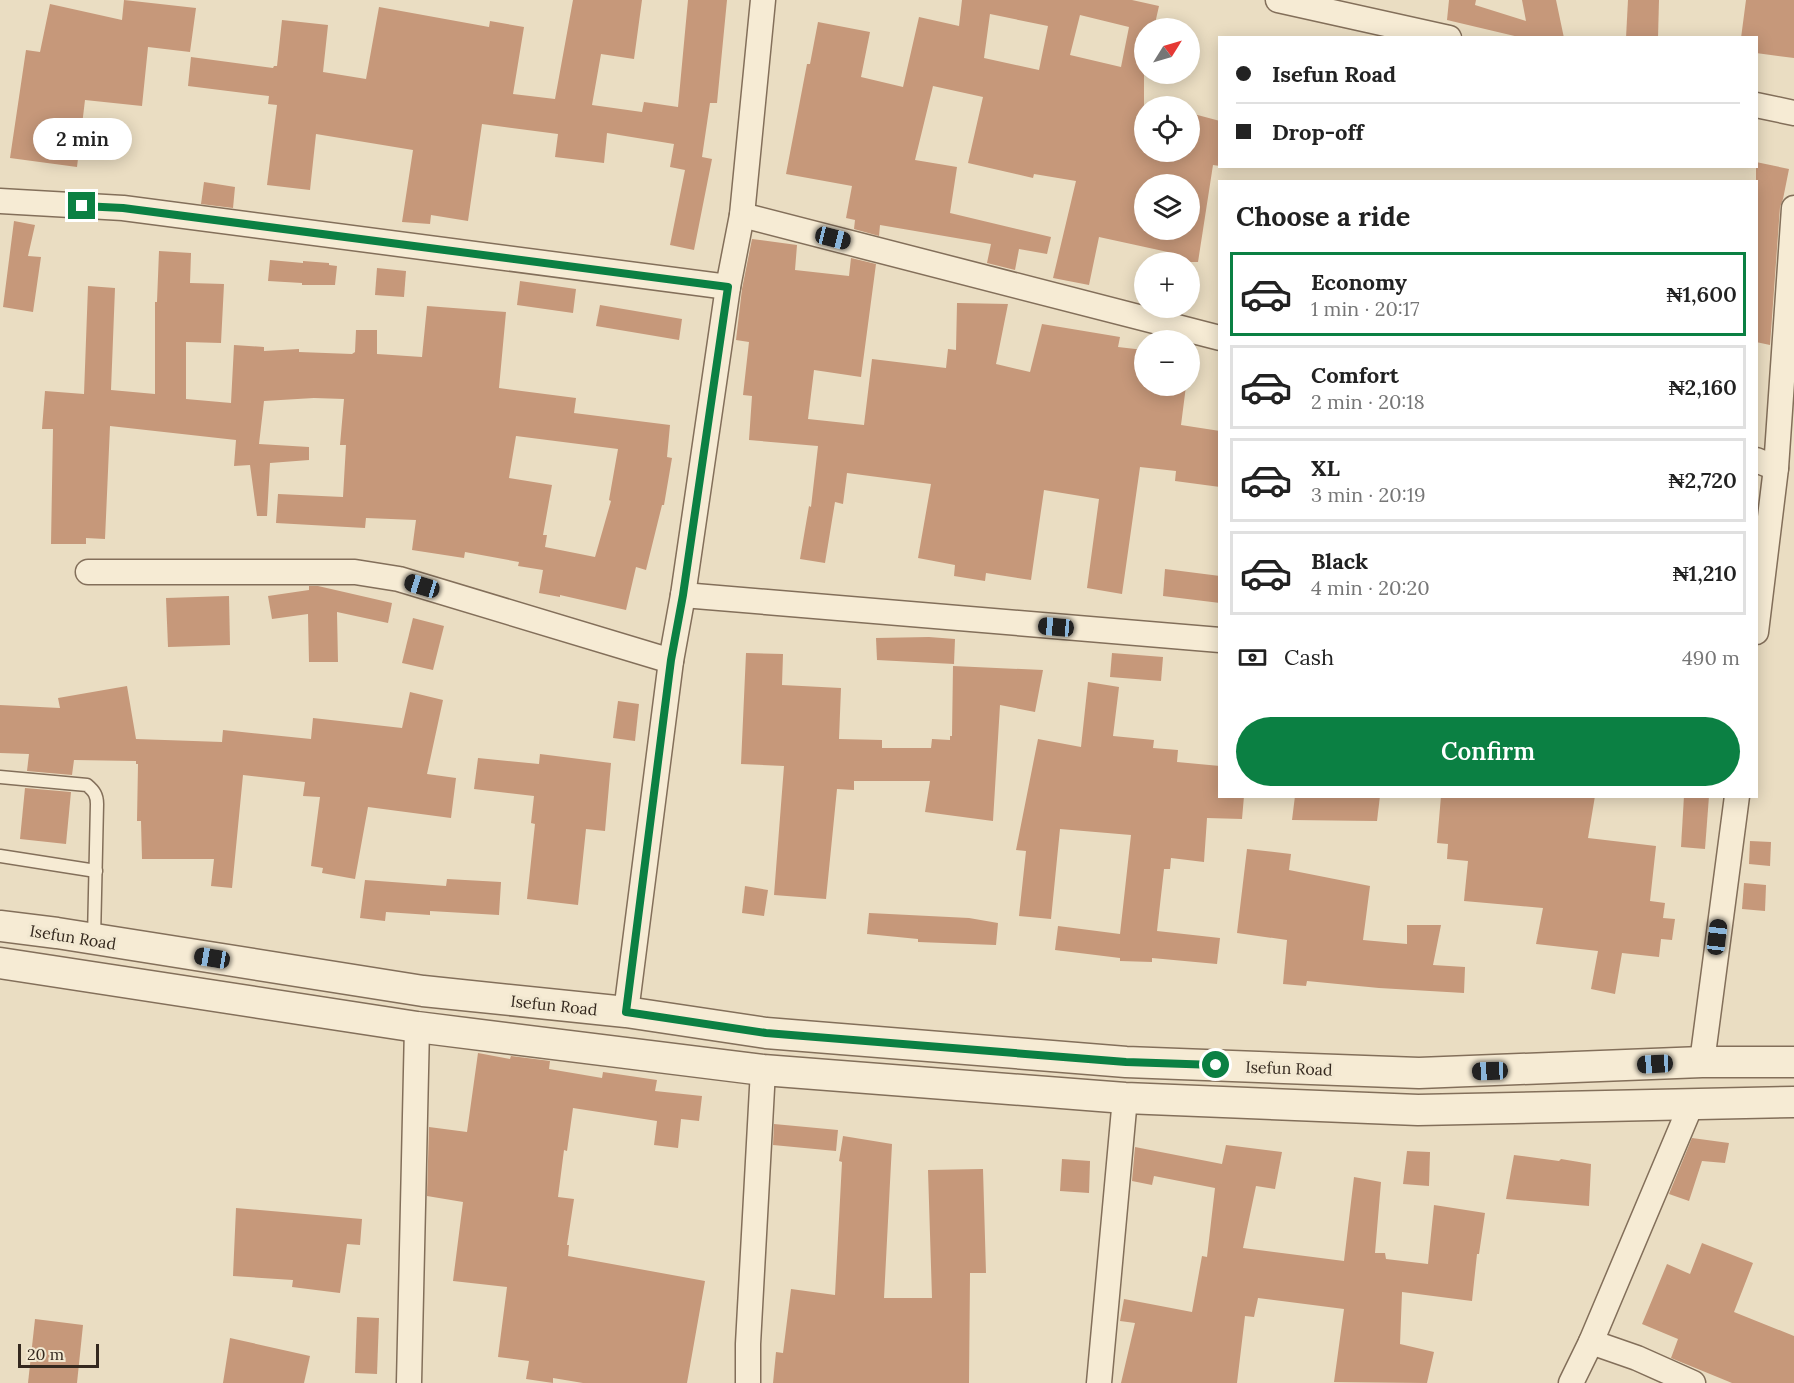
<!DOCTYPE html>
<html lang="en">
<head>
<meta charset="utf-8">
<style>
  :root { --surface:#fff; --page:#f2f2f2; --text:#222; --muted:#767676; --line:#e0e0e0; --accent:#0b8043 }
  body { margin:0; font-family:Lora,serif; background:var(--page); color:var(--text); height:100vh; display:flex; flex-direction:column; font-size:22px; white-space:nowrap }
  * { box-sizing:border-box; margin:0 }
  p { font-size:20px; color:var(--muted) }
  .icon { flex:none; width:33px; height:33px; fill:none; stroke:currentColor; stroke-width:2; stroke-linecap:round; stroke-linejoin:round }
  .map { position:relative; flex:1; overflow:hidden }
  .drawer { position:absolute; left:1218px; top:180px; width:540px; height:618px; display:flex; flex-direction:column; background:var(--surface); border-radius:0px; box-shadow:0 3px 15px #0003 }
  .drawer>* { flex:none }
  .top-card { position:absolute; left:1218px; top:36px; width:540px; height:132px; border-radius:0px; box-shadow:0 3px 15px #0003; display:grid; align-content:center; height:132px; padding:0 18px; background:var(--surface) }
  .needle { width:39px; rotate:53deg }
  .buttons { position:absolute; left:1134px; top:18px; display:grid; gap:12px }
  .buttons a { display:grid; place-items:center; width:66px; height:66px; border-radius:50%; background:var(--surface); box-shadow:0 3px 15px #0003; font-size:30px }
  .scale { position:absolute; left:18px; bottom:15px; width:81px; box-sizing:border-box; padding-left:6px; border:3px solid #34281e; border-top:0; font-size:16px; line-height:21px; white-space:nowrap; color:#34281e; -webkit-text-stroke:4px #f2e8d1; paint-order:stroke }
  .end { position:absolute; width:27px; height:27px; margin:-14px; border:8px solid #0b8043; background:#fff; box-shadow:0 0 0 3px #fff }
  .from { border-radius:50% }
  .bubble { position:absolute; height:42px; border-radius:21px; background:var(--surface); box-shadow:0 3px 15px #0003; font-size:20px; font-weight:600; line-height:42px; text-align:center }
  .car { position:absolute; width:18px; height:36px; margin:-18px -9px; border-radius:8px; box-shadow:0 0 4px 2px #0007; background:linear-gradient(#222 24%,#8ab4d8 0 40%,#222 0 76%,#8ab4d8 0 86%,#222 0) }
  .top-card b { display:flex; align-items:center; gap:21px; height:57px; font-size:22px }
  .top-card b+b { border-top:2px solid var(--line) }
  .top-card i { width:15px; height:15px; background:var(--text) }
  ul { padding:0; list-style:none }
  li { display:flex; align-items:center; gap:18px; height:84px; margin:0 12px 9px; padding:0 6px; border:3px solid var(--line); border-radius:0px }
  li div { flex:1 }
  li b { display:block; font-size:22px }
  li em { font-style:normal; font-weight:600 }
  li.active { border-color:var(--accent) }
  li>.icon { width:54px; height:54px; stroke-width:1.5 }
  h2 { padding:0 18px; font-size:27px; line-height:72px }
  .pay { display:flex; align-items:center; gap:15px; height:66px; padding:0 18px; font-size:22px }
  .pay p { margin-inline-start:auto }
  .cta { display:flex; gap:12px; margin-top:auto; padding:12px 18px }
  .cta a { flex:1; height:69px; border-radius:36px; background:var(--accent); color:#fff; font-size:24px; font-weight:600; line-height:69px; text-align:center }
  .map>svg:first-child { display:block }
</style>
</head>
<body>
<div class="map">
<svg width="1794" height="1383" viewBox="0 0 1794 1383">
  <rect width="100%" height="100%" fill="#eaddc2"/>
  <g fill="#c6987a" fill-rule="evenodd">
    <path d="M124,0l72,8 -6,44 -42,-5 -6,59 -57,-6 -8,67 -67,-9 16,-108 14,2 10,-48 72,16z"/>
    <path d="M573,0h69l-8,59 -33,-5 -9,51 50,7 2,-10 34,5 10,-107h39l-10,103h-7l-8,54 10,2 -18,91 -24,-5 15,-75 -15,-3 4,-23 -67,-11 -3,30 -49,-6 3,-23 -76,-10 -14,97 -37,-6 -1,9 -28,-2 11,-72 -97,-16 -6,56 -43,-5 10,-80 -9,-1 1,-8 -81,-10 3,-29 82,11 1,-2h3l5,-46 46,5 -5,47 43,7 13,-72 110,20 1,-6 34,6 -11,67 42,5z"/>
    <path d="M962,0h170l27,6 -5,22h-10v124h46v-39l30,8v45l-7,-1 -15,97h-22l1,-8 -78,-17 -10,48 -36,-7 23,-97 -42,-7 -1,4 -65,-15 15,-66 -50,-11 -18,74 42,7 -7,46 101,24 -4,17 -28,-5 -4,21 -28,-7 4,-19 -111,-19 -1,11 -25,-7 1,-9 -9,-2 6,-32 -66,-12 21,-110h3l8,-42 52,10 -9,45 42,10 16,-70 40,9zM990,14l58,12 -9,44 -55,-12zM1080,15l49,12 -8,40 -51,-12zM1144,184h46v46h-46z"/>
    <path d="M1449,0h27l-1,5 51,16 -4,-21h34l8,38h-41l-76,-18z"/>
    <path d="M1628,0h31l-1,38h-32z"/>
    <path d="M1746,0h48v58l-38,-5v-15h-15z"/>
    <path d="M1756,162l33,7 -6,30 -3,8 -10,138 -14,-3z"/>
    <path d="M204,182l31,5 -2,21 -32,-4z"/>
    <path d="M14,221l21,4 -7,31 13,1 -8,55 -30,-5z"/>
    <path d="M752,239l45,6 -2,25 54,6 2,-18 25,6 -15,113 -47,-7 -6,49 56,6 8,-66 74,9 2,-19 8,1 1,-47 51,1 -12,60 34,8 12,-48 78,13 -2,10 26,3v36h42l-5,39 39,6v56l-45,-6 1,-10 -36,-4 -18,127 -35,-6 12,-89 -55,-9 -13,90 -45,-7 -1,8 -31,-5 1,-11 -37,-7 13,-74 -84,-11 -4,31 -8,-2 -10,61 -25,-4 9,-53 2,1 7,-61 -69,-6 3,-44 -9,-1 6,-53 -13,-2 6,-51z"/>
    <path d="M159,251l32,2 -1,30 34,1 -3,59 -35,-1v57l45,4 3,-58 30,2v4l35,-2v3l53,2 3,-2 1,-22h21v24l45,3 5,-51 79,6 -7,76 77,10 -2,15 96,12 -3,32 5,1 -8,47h-2l-16,65 -10,-3 -10,43 -66,-15v2l-21,-4 4,-23 -25,-4 1,-4 -54,-10 -1,6 -52,-8 4,-30 -50,-2 -1,10 -89,-5 2,-29 65,3 3,-52h-6l4,-46 -30,-1 -50,3 -5,43 50,3v13l-39,3 -3,53h-10l-7,-51 -16,1 2,-26 -126,-14 -5,113 -19,-1v6h-35l2,-115h-11l3,-38 39,3 4,-108 27,2 -4,102 44,4v-92h2zM516,436l102,13 -9,51 2,1 -16,56 -50,-10 2,-12h-4l9,-50 -43,-7z"/>
    <path d="M270,260l33,3v-2l26,2v2l8,1 -2,19h-33v-2l-34,-2z"/>
    <path d="M377,268l29,3 -2,26 -29,-2z"/>
    <path d="M520,281l56,8 -3,24 -56,-8z"/>
    <path d="M600,305l82,14 -3,21 -83,-14z"/>
    <path d="M1165,569l55,7v27l-57,-7z"/>
    <path d="M309,586h9l74,17 -4,20 -51,-11 1,50h-29l-1,-48 -36,5 -4,-23 41,-6z"/>
    <path d="M229,596l1,49 -62,2 -2,-49z"/>
    <path d="M413,618l31,8 -11,44 -31,-7z"/>
    <path d="M929,637l26,2 -1,25 -77,-4 -1,-22z"/>
    <path d="M746,653l37,1 -1,31 59,3 -2,51 43,1v8h49l1,-9 18,1v-4h2l1,-70 90,4 -8,42 -35,-7 -7,116 -68,-9 5,-31h-76v9l-17,-1 -11,110 -52,-4 10,-129 -43,-2z"/>
    <path d="M1112,653l51,4 -2,24 -51,-4z"/>
    <path d="M1088,682l31,5 -6,49 41,4 -1,8 25,2 -1,12 43,4v30h24l-2,23 -35,-1 -3,44 -33,-4 -1,11h-6l-7,62 63,7 -3,26 -65,-6v4l-32,-1v-3l-65,-8 3,-24 62,8 11,-99 -71,-6 -9,90 -32,-3 7,-65 -10,-1 22,-111 43,8z"/>
    <path d="M127,686l9,53 86,3 1,-12 88,9 2,-21 89,10 8,-36 33,8 -16,74 29,4 -5,40 -83,-11 -13,72 -33,-6 1,-5 -12,-2 9,-69 -17,-1 2,-14 -62,-7 -11,113 -21,-2 3,-27h-72l-1,-38h-4l1,-57h-2v-3l-62,-1 -2,15 -45,-4 2,-17 -29,-1v-48l60,3 -2,-10z"/>
    <path d="M618,701l21,3 -4,37 -22,-3z"/>
    <path d="M540,754l71,9 -6,68 -19,-2 -8,76 -51,-6 8,-75 -4,-1 3,-27 -60,-7 4,-31 61,6z"/>
    <path d="M25,788l46,4 -5,52 -46,-5z"/>
    <path d="M1295,796h85l-3,25 -85,-1z"/>
    <path d="M1441,796h154l-7,42 68,8 -6,55 15,2 -2,15 12,1 -3,21 -11,-1 -2,18 -37,-4 -7,41 -24,-5 7,-38 -62,-7 7,-36 -79,-7 4,-40 -21,-2 1,-15 -11,-1z"/>
    <path d="M1684,796h25l-4,53 -24,-2z"/>
    <path d="M1750,841l21,1 -1,24 -21,-2z"/>
    <path d="M1247,849l44,5 -2,16 81,16 -7,54 44,4v-19h34l-8,40 32,2 -1,26 -85,-5 -72,-7 -1,5 -23,-2 4,-44 -50,-7z"/>
    <path d="M447,879l54,3 -2,33 -69,-4v4l-44,-3 -1,9 -25,-3 5,-38 81,6z"/>
    <path d="M1744,883l22,2 -1,26 -23,-2z"/>
    <path d="M745,886l23,4 -4,26 -22,-3z"/>
    <path d="M869,913l100,5 29,5 -2,22 -78,-3v-3l-51,-5z"/>
    <path d="M478,1053l32,6 1,-3 39,5 -1,8 53,9 1,-6 54,8 -2,11 47,5 -3,25 -18,-2 -3,29 -24,-3 3,-24 -84,-13 -6,43 -3,-1 -6,47 16,2 -7,46h2l-1,11 137,25 -18,102h-104l-30,-5v5l-27,-4 3,-18 -31,-4 9,-70 -54,-6 10,-79 -36,-6 2,-69 38,5z"/>
    <path d="M774,1124l64,6 -2,21 -63,-6z"/>
    <path d="M843,1136l49,8 -8,154h48l-4,-128 55,-1 3,104h-16l-1,110h-196l3,-31 7,1 8,-64 44,6 7,-133 -3,-1z"/>
    <path d="M1692,1138l37,5 -4,20 -23,-2 -13,40 -20,-7z"/>
    <path d="M1226,1145l56,7 -7,37 -19,-3 -13,62 101,13 10,-84 27,5 -6,71h10l1,6 42,5 6,-59 51,8 -6,41h-2l-5,47 -70,-9 -2,52 34,8 -7,31 -93,-1 10,-73 -86,-11 -4,19 -9,-1 -8,67h-116l14,-60 -15,-2 4,-22 68,13 10,-56 5,1 8,-69 -61,-12 -2,9 -20,-4 3,-34 87,17z"/>
    <path d="M1407,1151l23,1 -1,34 -26,-2z"/>
    <path d="M1514,1155l45,6 2,-2 30,5 -2,42 -83,-7z"/>
    <path d="M1062,1159l28,2 -1,32 -29,-2z"/>
    <path d="M236,1208l126,11 -2,26 -13,-1 -7,49 -48,-6 1,-7 -60,-4z"/>
    <path d="M1702,1243l51,20 -19,49 60,24v47h-62l-61,-25 7,-19 -36,-15 25,-60 23,10z"/>
    <path d="M357,1317l22,1 -2,56 -22,-1z"/>
    <path d="M35,1319l48,6 -6,58h-49z"/>
    <path d="M230,1338l80,18 -6,27h-81z"/>
  </g>
  <g fill="none" stroke-linecap="round" stroke-linejoin="round">
    <defs>
      <g id="service">
        <path d="M0,777l87,8c7,6 10,10 10,19l-3,134"/>
        <path d="M0,856l96,15"/>
      </g>
      <g id="minor">
        <path d="M1278,0l171,38"/>
        <path d="M1756,105l38,8"/>
        <path d="M0,201l123,7 605,79"/>
        <path d="M742,215l478,123"/>
        <path d="M1756,460l20,8"/>
        <path d="M88,572h267l44,7 272,82"/>
        <path d="M683,595l537,45"/>
        <path d="M1756,632l20,-164 18,-260"/>
        <path d="M626,1012l45,-351 12,-66 45,-308 14,-72 21,-215"/>
        <path d="M1702,1062l35,-266"/>
        <path d="M1591,1342l46,16 56,25"/>
        <path d="M409,1383l8,-356"/>
        <path d="M748,1383v-39l15,-274"/>
        <path d="M1099,1383l26,-285"/>
        <path d="M1571,1383l20,-41 100,-237"/>
      </g>
      <g id="tertiary">
        <path d="M0,926l57,7 366,58 203,21 140,21 360,29 293,11 283,-11h92"/>
        <path d="M0,963l417,64 346,43 362,28 293,12 376,-8"/>
      </g>
    </defs>
    <use href="#service" stroke="#836f5a" stroke-width="15"/>
    <use href="#minor" stroke="#836f5a" stroke-width="27"/>
    <use href="#tertiary" stroke="#836f5a" stroke-width="33"/>
    <use href="#service" stroke="#f6ebd4" stroke-width="12"/>
    <use href="#minor" stroke="#f6ebd4" stroke-width="24"/>
    <use href="#tertiary" stroke="#f6ebd4" stroke-width="30"/>
  </g>
  <g fill="none" stroke-linecap="round" stroke-linejoin="round">
    <path stroke="#0b8043" stroke-width="8" d="M82,206l41,2 605,79 -45,308 -12,65 -45,352 140,21 360,29 90,3"/>
  </g>
  <g text-anchor="middle" stroke-width="6" stroke-linejoin="round" paint-order="stroke">
    <g font-size="16" fill="#34281e" stroke="#f2e8d1">
      <text transform="translate(73 937) rotate(9)" y="6">Isefun Road</text>
      <text transform="translate(554 1005) rotate(6)" y="6">Isefun Road</text>
      <text transform="translate(1289 1068) rotate(2)" y="6">Isefun Road</text>
    </g>
  </g>
</svg>
<div class="buttons">
<a><svg class="needle" viewBox="-14 -14 28 28"><path d="M0-13l5 13h-10z" fill="#e53935"/><path d="M0 13l5-13h-10z" fill="#767676"/></svg></a>
<a><svg class="icon" aria-label="locate" viewBox="0 0 24 24"><circle cx="12" cy="12" r="6"/><path d="M12 2v4M12 18v4M2 12h4M18 12h4"/></svg></a>
<a><svg class="icon" aria-label="layers" viewBox="0 0 24 24"><path d="M12 4l9 5-9 5-9-5zM3 14l9 5 9-5"/></svg></a>
<a>+</a>
<a>−</a>
</div>
<div class="scale">20 m</div>
<i class="end from" style="left:1216px;top:1065px"></i>
<i class="end" style="left:82px;top:206px"></i>
<div class="bubble" style="left:33px;top:118px;width:99px">2 min</div>
<i class="car" style="left:833px;top:238px;rotate:104deg"></i>
<i class="car" style="left:422px;top:586px;rotate:287deg"></i>
<i class="car" style="left:1056px;top:627px;rotate:275deg"></i>
<i class="car" style="left:1717px;top:937px;rotate:7deg"></i>
<i class="car" style="left:212px;top:958px;rotate:279deg"></i>
<i class="car" style="left:1655px;top:1064px;rotate:267deg"></i>
<i class="car" style="left:1490px;top:1071px;rotate:268deg"></i>
<div class="top-card">
<b><i class="from"></i>Isefun Road</b>
<b><i></i>Drop-off</b>
</div>
<section class="drawer">
<h2>Choose a ride</h2>
<ul>
<li class="active"><svg class="icon" aria-label="car" viewBox="0 0 24 24"><path d="M5 17H2v-5l4-1 3-4h7l3 4 3 1v5h-3M9 17h6M6 11h13"/><circle cx="7" cy="17" r="2"/><circle cx="17" cy="17" r="2"/></svg><div><b>Economy</b><p>1 min · 20:17</p></div><em>₦1,600</em></li>
<li><svg class="icon" aria-label="car" viewBox="0 0 24 24"><path d="M5 17H2v-5l4-1 3-4h7l3 4 3 1v5h-3M9 17h6M6 11h13"/><circle cx="7" cy="17" r="2"/><circle cx="17" cy="17" r="2"/></svg><div><b>Comfort</b><p>2 min · 20:18</p></div><em>₦2,160</em></li>
<li><svg class="icon" aria-label="car" viewBox="0 0 24 24"><path d="M5 17H2v-5l4-1 3-4h7l3 4 3 1v5h-3M9 17h6M6 11h13"/><circle cx="7" cy="17" r="2"/><circle cx="17" cy="17" r="2"/></svg><div><b>XL</b><p>3 min · 20:19</p></div><em>₦2,720</em></li>
<li><svg class="icon" aria-label="car" viewBox="0 0 24 24"><path d="M5 17H2v-5l4-1 3-4h7l3 4 3 1v5h-3M9 17h6M6 11h13"/><circle cx="7" cy="17" r="2"/><circle cx="17" cy="17" r="2"/></svg><div><b>Black</b><p>4 min · 20:20</p></div><em>₦1,210</em></li>
</ul>
<div class="pay"><svg class="icon" aria-label="cash" viewBox="0 0 24 24"><path d="M3 7h18v10H3z"/><circle cx="12" cy="12" r="2"/></svg>Cash<p>490 m</p></div>
<div class="cta"><a>Confirm</a></div>
</section>
</div>
</body>
</html>
